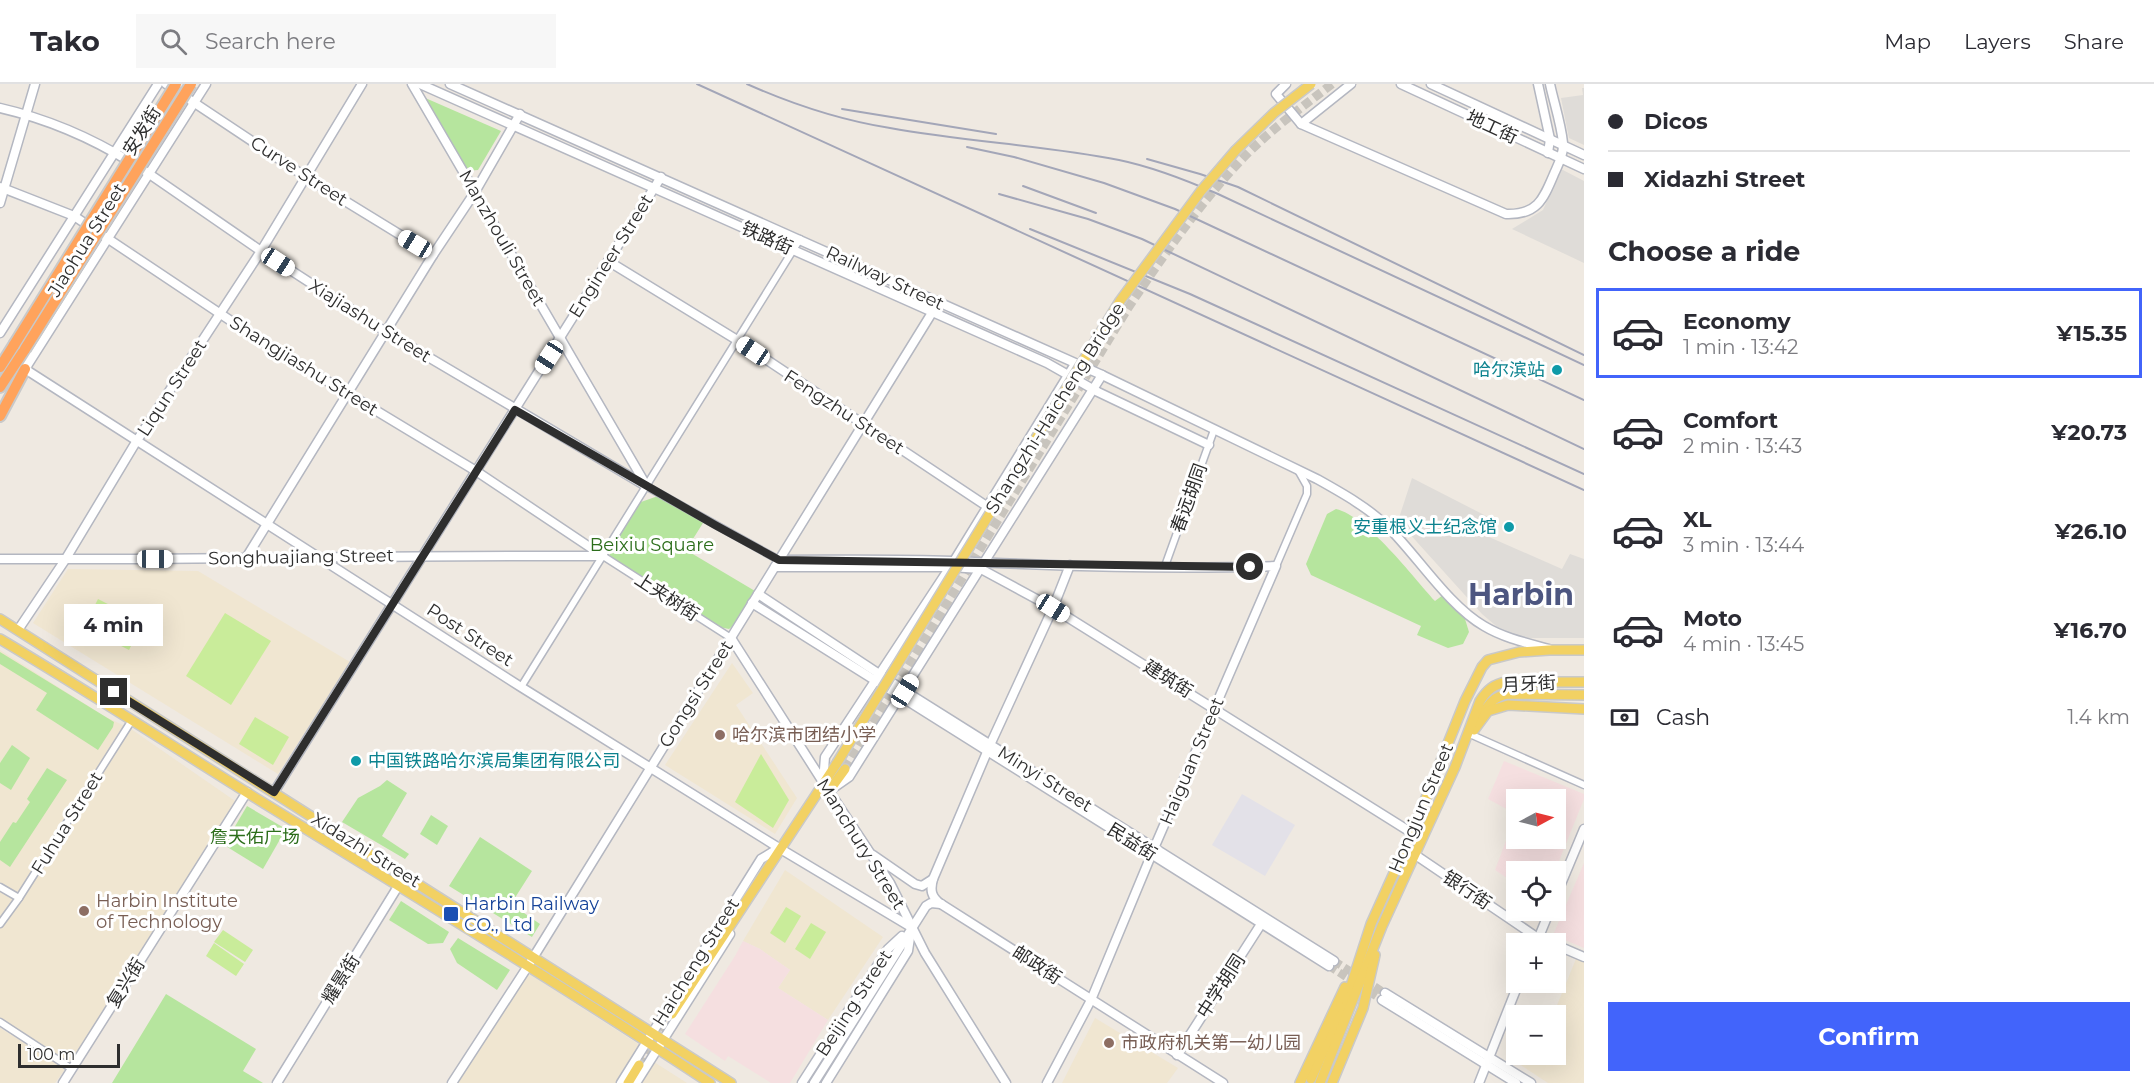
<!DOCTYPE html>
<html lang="en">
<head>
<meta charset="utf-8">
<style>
  :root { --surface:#fff; --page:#f7f7f7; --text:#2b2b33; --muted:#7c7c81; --line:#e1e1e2; --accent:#4264fb }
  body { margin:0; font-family:Montserrat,"Noto Sans SC",sans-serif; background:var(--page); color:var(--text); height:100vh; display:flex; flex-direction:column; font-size:22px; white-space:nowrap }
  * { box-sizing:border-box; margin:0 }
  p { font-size:20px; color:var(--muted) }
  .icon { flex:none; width:33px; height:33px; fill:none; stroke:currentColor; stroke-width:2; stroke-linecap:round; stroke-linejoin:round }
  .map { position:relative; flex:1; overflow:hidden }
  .details { display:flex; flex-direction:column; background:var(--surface); width:570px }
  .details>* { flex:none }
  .hud { display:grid; align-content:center; height:132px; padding:0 24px; background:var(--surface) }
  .needle { width:39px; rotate:83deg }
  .controls { position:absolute; left:1506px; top:705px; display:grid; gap:12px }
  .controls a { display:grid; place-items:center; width:60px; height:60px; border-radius:0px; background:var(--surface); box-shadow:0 6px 24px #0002; font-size:30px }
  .scale { position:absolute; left:18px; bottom:15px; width:102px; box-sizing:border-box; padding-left:6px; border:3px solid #2e2e2e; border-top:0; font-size:16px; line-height:21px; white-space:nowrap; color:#2e2e2e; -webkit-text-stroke:4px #fff; paint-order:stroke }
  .end { position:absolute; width:27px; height:27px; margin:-14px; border:8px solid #2e2e2e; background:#fff; box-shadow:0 0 0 3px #fff }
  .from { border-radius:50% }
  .bubble { position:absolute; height:42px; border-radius:0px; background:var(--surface); box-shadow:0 6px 24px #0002; font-size:20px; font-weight:700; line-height:42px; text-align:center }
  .car { position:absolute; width:18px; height:36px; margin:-18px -9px; border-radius:8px; box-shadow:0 0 4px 2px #0007; background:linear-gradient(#fff 24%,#345 0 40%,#fff 0 76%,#345 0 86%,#fff 0) }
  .hud b { display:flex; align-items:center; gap:21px; height:57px; font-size:22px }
  .hud b+b { border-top:2px solid var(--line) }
  .hud i { width:15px; height:15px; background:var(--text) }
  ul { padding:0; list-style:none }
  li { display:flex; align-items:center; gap:18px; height:90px; margin:0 12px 9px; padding:0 12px; border:3px solid transparent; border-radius:0px }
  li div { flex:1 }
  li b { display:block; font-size:22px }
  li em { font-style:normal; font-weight:700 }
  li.current { border-color:var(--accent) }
  li>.icon { width:54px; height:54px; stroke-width:1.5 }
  h2 { padding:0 24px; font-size:27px; line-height:72px }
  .pay { display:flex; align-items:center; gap:15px; height:66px; padding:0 24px; font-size:22px }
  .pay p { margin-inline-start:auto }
  .action { display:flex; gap:12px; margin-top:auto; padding:12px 24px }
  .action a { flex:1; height:69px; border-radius:0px; background:var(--accent); color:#fff; font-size:24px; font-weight:700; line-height:69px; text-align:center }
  header { display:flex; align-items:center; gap:36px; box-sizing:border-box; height:84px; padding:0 30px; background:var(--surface); border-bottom:2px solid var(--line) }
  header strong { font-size:28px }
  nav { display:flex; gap:33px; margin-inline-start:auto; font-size:21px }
  .search { width:420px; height:54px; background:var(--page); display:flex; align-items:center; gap:15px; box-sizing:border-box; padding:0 21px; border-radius:0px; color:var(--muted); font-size:22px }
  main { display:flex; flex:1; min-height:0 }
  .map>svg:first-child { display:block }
</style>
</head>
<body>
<header>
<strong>Tako</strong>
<div class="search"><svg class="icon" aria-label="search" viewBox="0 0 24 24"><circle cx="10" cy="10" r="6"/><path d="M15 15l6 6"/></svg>Search here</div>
<nav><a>Map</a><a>Layers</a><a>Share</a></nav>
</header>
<main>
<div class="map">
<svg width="1584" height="999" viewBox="0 0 1584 999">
  <rect width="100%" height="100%" fill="#efe9e1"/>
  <path fill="#e3e1e8" d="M1242,710l53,31 -30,51 -53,-31z"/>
  <g fill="#f0e6d1">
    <path d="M68,485l130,2 152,91 -72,112 -245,-151z"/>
    <path d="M0,566l104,66 27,13 107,74 -169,262 -69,-45z"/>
    <path d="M732,579l21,30 -17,12 61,93 -22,36 -110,-69z"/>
    <path d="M785,786l98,67 -55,83 -50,-32 12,-18 -30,-21 -17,-8z"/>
    <path d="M1578,870l6,3v126h-36l-29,-19 5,-9 32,-1v-38l-3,-1z"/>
    <path d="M531,891l112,72 -24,36h-166l66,-106z"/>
    <path d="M1095,934l83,50 -11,15h-105z"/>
    <path d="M0,944l66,40 -11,15h-55z"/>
    <path d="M654,978l33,21h-46z"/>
  </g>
  <g fill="#f5dfe0" fill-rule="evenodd">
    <path d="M1504,677l80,33v5l-29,72 -39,1v12l-21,-14 21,-56 -28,-15zM1516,716h40v38h-40z"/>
    <path d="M1584,779v85l-31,-13z"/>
    <path d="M743,857l17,8 30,21 -12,18 50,32 -38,63h-19l-43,-27 -3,5 -40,-27 50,-78z"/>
  </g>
  <g fill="#b6e59e">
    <path d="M423,13l78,34 -23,39 -13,1z"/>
    <path d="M658,412l8,2 37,25 -17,27 69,41 -20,33 -6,5 -10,-2 -109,-69 -1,-8 26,-41 6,-7z"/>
    <path d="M1336,425c31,7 77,68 99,92l8,-6 22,24 4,13 -6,12 -15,4 -31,-13 4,-9 -110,-51 -5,-11 21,-50z"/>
    <path d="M0,568l114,70 -1,5 -15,23 -62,-40 11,-17 -47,-29z"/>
    <path d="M12,661l18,13 -19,32 -11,-7v-20z"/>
    <path d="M47,684l20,12 -57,87 -10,-7v-18l13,-20 3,1 14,-21 -3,-3z"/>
    <path d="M387,696l20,13 -25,43 27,18 -4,5 -63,-37 16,-24 22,-12z"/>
    <path d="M247,722l39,23 -23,40 -39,-24z"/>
    <path d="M431,731l17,11 -11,19 -17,-11z"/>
    <path d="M480,753l52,34 -21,33 29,20 -8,13 -83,-51z"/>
    <path d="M401,817l48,31 -6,11 -15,1 -39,-24z"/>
    <path d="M458,854l52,32 -13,20 -40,-27 -7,-14z"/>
    <path d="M166,910l90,55 -13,22 20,12h-151z"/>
  </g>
  <g fill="#c9ec9a">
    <path d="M98,515l45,23 -14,28 -45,-23z"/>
    <path d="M225,529l46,28 -40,64 -45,-29z"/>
    <path d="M255,633l34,20 -16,28 -34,-21z"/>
    <path d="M761,670l28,46 -16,28 -38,-26z"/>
    <path d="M786,823l15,9 -16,27 -15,-10z"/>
    <path d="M811,839l15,9 -16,27 -15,-10z"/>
    <path d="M223,846l30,20 -8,12 -31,-20z"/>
    <path d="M214,859l30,21 -8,12 -30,-20z"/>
  </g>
  <g fill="#dfdcd8">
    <path d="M1582,4h2v57l-15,-7 -8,-40 22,-3z"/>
    <path d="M1561,85l23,12v82l-72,-34 31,-19z"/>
    <path d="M1412,394l84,43 -7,16 73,32 8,-15 14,5v79h-56l-26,-7 -20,-17 -84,-93z"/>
  </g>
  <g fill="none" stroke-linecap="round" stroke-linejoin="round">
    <g stroke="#c8c4bd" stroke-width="8" stroke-dasharray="8 4" stroke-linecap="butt">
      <path d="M1334,877l51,32"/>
      <path d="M1329,882l53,34"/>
    </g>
    <g stroke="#c8c4bd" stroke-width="9" stroke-dasharray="9 4.5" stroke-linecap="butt">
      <path d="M845,685l283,-461c35,-52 71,-104 115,-150 27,-28 58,-50 89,-74"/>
      <path d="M639,981l33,-51"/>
    </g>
    <defs>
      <g id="street">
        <path d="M646,402l133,74"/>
        <path d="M603,472l128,82"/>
        <path d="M1165,482l49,-136"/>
        <path d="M1276,482l31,-72v-8l-9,-16"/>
        <path d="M521,603l279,-448"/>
        <path d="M1472,651l112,50"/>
        <path d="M0,803l19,11"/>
        <path d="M0,840l19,-26 113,-178"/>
        <path d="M0,938l72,47"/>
      </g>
      <g id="secondary">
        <path d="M166,0l140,93 127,78"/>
        <path d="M206,0l-181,285 496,318 258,161 132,79"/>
        <path d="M412,0l234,401"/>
        <path d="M420,0l627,279 51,29 111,53"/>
        <path d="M450,0l652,291 215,104c25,14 52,29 72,49 29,29 60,78 95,98 20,12 43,17 65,23"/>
        <path d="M1286,0l-10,10 25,30 205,90c31,1 37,-14 48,-40 4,-9 10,-20 9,-31 -2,-20 -9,-40 -13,-59"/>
        <path d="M1401,0l183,85"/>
        <path d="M1431,0l153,71"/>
        <path d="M1538,0l12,55 -2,14"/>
        <path d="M0,24c48,11 90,29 132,55"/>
        <path d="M1301,40l50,-40"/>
        <path d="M145,87l116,80 125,81 260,154"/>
        <path d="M0,103l74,29 187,125 215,130 127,85"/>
        <path d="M0,119l35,-119"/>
        <path d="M608,177l129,79 251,167"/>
        <path d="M0,249l158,-249"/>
        <path d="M246,474l187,-303 42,-63 45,-78"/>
        <path d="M0,475c201,1 402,-4 602,-3"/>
        <path d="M779,476c58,0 116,-1 173,1 108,5 217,9 324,5l-121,280 -64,154 -44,83"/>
        <path d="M1070,481l-17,43 -63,137 -57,134c-3,11 -2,18 8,25l282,179"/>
        <path d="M775,483h175l31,2 72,39 359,225"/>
        <path d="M758,510l147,97 429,270"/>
        <path d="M752,519l577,363"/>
        <path d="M18,546l47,-70 71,-118 125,-191 101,-167"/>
        <path d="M731,554l92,144"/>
        <path d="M823,698l2,-25 129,-196 121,-197"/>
        <path d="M274,708l387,-615"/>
        <path d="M1414,770l124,84 13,6"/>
        <path d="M873,771l42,29 7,2 11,-7"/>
        <path d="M1556,812l28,-67"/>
        <path d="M1536,860l14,-34"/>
        <path d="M1556,861l28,12"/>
        <path d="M1385,909l146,90"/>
        <path d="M1382,916l134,83"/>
        <path d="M1177,971l86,-134"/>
        <path d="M63,999l184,-291"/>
        <path d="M277,999l128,-208"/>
        <path d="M452,999l76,-117 410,-663"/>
        <path d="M621,999l140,-224 18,-11"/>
        <path d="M636,999l94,-149"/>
        <path d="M802,999l86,-134 14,-13"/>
        <path d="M814,999l112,-177 5,-3 10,1"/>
        <path d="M826,999l82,-132 3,-20"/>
        <path d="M1006,999l-81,-130 -35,-70 -61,-92 20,-14 253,-402"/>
        <path d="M1479,999l40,-101"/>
      </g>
      <g id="primary">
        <path d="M0,535l731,464"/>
        <path d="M0,555c86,51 169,105 254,158 153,94 306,187 456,286"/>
        <path d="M1483,630c6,-11 11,-17 24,-20l77,1"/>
        <path d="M1474,646l14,-19 20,-6 76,4"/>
        <path d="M829,707l16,-22"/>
        <path d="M672,930l165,-251"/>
        <path d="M1311,995l35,-78 25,-77 41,-91 53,-132 17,-34 6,-7 31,-8 30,-2h35"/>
        <path d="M628,999l11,-18"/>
        <path d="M1300,999l45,-96"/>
        <path d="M1320,999l62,-157 73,-159 25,-66c7,-11 14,-17 27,-19h77"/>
        <path d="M1332,999l31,-75 12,-53"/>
      </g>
      <g id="highway">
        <path d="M0,283l14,-22"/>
        <path d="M0,303l25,-38"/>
        <path d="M0,332l25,-47"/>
      </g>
    </defs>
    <use href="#street" stroke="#b4b7c1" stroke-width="9"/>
    <use href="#secondary" stroke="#b4b7c1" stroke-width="11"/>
    <use href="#primary" stroke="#c9c9c9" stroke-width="12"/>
    <use href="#highway" stroke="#c9c9c9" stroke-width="14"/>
    <use href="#street" stroke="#fff" stroke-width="6"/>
    <use href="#secondary" stroke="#fff" stroke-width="8"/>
    <use href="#primary" stroke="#f2d163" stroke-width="9"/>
    <use href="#highway" stroke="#ffa35c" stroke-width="10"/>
    <g stroke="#a3a6b8" stroke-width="2">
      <path d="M697,0l887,406"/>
      <path d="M747,0c45,20 93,36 143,44 76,14 153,17 229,32 34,7 67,20 99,34l366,171"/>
      <path d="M842,25l154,25"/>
      <path d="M967,63l47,10 90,26 71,26 409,191"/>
      <path d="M1147,75l53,15 38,13 346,168"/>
      <path d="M1023,102l73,27"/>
      <path d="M999,110l89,25 54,20 442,210"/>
      <path d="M1030,145l160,65 394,180"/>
    </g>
    <defs>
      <path id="primary-bridge" d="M837,679l283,-462 81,-110 35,-41 38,-37 37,-29"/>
      <g id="highway-bridge">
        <path d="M14,261l162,-261"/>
        <path d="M25,265l166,-265"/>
      </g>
    </defs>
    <use href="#primary-bridge" stroke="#c9c9c9" stroke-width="12" stroke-linecap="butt"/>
    <use href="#highway-bridge" stroke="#c9c9c9" stroke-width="14" stroke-linecap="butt"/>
    <use href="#primary-bridge" stroke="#f2d163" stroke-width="9"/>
    <use href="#highway-bridge" stroke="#ffa35c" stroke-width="10"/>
  </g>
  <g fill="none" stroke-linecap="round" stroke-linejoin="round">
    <path stroke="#2e2e2e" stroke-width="8" d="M114,608l160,100 241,-382 200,115 64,35 471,7"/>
  </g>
  <g fill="#0f9aa8" stroke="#fff" stroke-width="2">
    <circle cx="1557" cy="286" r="6"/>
    <circle cx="1509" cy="443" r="6"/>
    <circle cx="356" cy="677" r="6"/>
  </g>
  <g fill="#8d6e63" stroke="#fff" stroke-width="2">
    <circle cx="720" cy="651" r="6"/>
    <circle cx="84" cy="827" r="6"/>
    <circle cx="1109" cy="959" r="6"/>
  </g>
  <rect fill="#1a4fb4" stroke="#fff" stroke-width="2" x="443" y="822" width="16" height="16" rx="3"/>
  <g text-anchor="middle" stroke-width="6" stroke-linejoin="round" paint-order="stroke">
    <g font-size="18" fill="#2e2e2e" stroke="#fff">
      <text transform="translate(1492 43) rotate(25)" y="6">地工街</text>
      <text transform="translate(142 47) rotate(-58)" y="6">安发街</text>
      <text transform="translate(299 87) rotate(33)" y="6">Curve Street</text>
      <text transform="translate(502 154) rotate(60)" y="6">Manzhouli Street</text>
      <text transform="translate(767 154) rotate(24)" y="6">铁路街</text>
      <text transform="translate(87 156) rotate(-58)" y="6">Jiaohua Street</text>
      <text transform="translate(611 172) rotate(-58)" y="6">Engineer Street</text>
      <text transform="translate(885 194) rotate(25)" y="6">Railway Street</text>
      <text transform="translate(370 237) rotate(32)" y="6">Xiajiashu Street</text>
      <text transform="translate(304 282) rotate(32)" y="6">Shangjiashu Street</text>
      <text transform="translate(172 304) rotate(-57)" y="6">Liqun Street</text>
      <text transform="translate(1055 324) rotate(-58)" y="6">Shangzhi-Haicheng Bridge</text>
      <text transform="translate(844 328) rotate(33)" y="6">Fengzhu Street</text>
      <text transform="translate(1189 414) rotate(-70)" y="6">春远胡同</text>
      <text transform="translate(301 473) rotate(-1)" y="6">Songhuajiang Street</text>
      <text transform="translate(667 513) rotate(33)" y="6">上夹树街</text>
      <text transform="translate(470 551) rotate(33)" y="6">Post Street</text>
      <text transform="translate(1168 595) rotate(32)" y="6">建筑街</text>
      <text transform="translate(1529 600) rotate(-3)" y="6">月牙街</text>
      <text transform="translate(696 610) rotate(-58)" y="6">Gongsi Street</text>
      <text transform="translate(1192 677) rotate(-67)" y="6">Haiguan Street</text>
      <text transform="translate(1045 695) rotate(32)" y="6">Minyi Street</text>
      <text transform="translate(1421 724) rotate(-67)" y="6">Hongjun Street</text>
      <text transform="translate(67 739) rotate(-58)" y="6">Fuhua Street</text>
      <text transform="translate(1132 758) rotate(32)" y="6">民益街</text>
      <text transform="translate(861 760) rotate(58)" y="6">Manchury Street</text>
      <text transform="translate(366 766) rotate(32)" y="6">Xidazhi Street</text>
      <text transform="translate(1467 806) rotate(34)" y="6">银行街</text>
      <text transform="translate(696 878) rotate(-58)" y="6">Haicheng Street</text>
      <text transform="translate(1037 881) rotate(33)" y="6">邮政街</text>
      <text transform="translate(341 895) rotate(-58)" y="6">耀景街</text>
      <text transform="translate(126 899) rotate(-58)" y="6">复兴街</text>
      <text transform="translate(1221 902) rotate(-57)" y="6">中学胡同</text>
      <text transform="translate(854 919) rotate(-57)" y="6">Beijing Street</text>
    </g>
    <g font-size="18" fill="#0d838f" stroke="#fff" text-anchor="end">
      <text x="1545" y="292">哈尔滨站</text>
      <text x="1497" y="449">安重根义士纪念馆</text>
      <text x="368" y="683" text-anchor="start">中国铁路哈尔滨局集团有限公司</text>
    </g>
    <g font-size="18" fill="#2c6e1b" stroke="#fff">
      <text x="652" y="467">Beixiu Square</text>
      <text x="255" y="759">詹天佑广场</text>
    </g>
    <g font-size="18" fill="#785e54" stroke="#fff" text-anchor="start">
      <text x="732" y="657">哈尔滨市团结小学</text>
      <text x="96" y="823">Harbin Institute<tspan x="96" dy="21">of Technology</tspan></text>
      <text x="1121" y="965">市政府机关第一幼儿园</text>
    </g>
    <g font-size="18" fill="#164399" stroke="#fff" text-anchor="start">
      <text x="464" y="826">Harbin Railway<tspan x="464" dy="21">CO., Ltd</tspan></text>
    </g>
    <g font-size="30" font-weight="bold" fill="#4d5680" stroke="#fff">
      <text x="1521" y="521">Harbin</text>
    </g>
  </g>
</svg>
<div class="controls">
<a><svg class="needle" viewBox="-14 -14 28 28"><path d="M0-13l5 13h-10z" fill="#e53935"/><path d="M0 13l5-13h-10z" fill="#7c7c81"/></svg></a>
<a><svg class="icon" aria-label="locate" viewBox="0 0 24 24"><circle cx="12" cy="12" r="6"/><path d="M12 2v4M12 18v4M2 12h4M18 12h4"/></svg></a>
<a>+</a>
<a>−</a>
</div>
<div class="scale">100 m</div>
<i class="end from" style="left:1250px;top:483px"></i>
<i class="end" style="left:114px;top:608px"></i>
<div class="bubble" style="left:64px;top:520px;width:99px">4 min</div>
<i class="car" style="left:415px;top:160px;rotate:301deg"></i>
<i class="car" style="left:278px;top:178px;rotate:123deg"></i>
<i class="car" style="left:753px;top:267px;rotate:304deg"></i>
<i class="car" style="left:549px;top:273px;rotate:213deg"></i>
<i class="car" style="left:155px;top:475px;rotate:90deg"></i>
<i class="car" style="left:1053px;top:524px;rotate:122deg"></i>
<i class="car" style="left:905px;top:607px;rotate:32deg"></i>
</div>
<section class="details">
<div class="hud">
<b><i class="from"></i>Dicos</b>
<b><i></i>Xidazhi Street</b>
</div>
<h2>Choose a ride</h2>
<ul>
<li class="current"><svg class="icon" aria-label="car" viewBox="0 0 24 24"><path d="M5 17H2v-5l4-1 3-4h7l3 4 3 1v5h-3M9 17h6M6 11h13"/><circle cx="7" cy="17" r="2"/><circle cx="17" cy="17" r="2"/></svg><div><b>Economy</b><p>1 min · 13:42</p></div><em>¥15.35</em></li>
<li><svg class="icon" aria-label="car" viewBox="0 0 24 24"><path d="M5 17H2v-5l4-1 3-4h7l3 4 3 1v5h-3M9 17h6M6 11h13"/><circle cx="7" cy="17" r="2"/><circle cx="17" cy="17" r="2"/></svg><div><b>Comfort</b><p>2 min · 13:43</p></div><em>¥20.73</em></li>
<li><svg class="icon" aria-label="car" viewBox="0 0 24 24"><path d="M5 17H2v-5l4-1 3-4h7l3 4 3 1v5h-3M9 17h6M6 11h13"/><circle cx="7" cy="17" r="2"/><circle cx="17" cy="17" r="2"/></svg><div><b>XL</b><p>3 min · 13:44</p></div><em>¥26.10</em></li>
<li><svg class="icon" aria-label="car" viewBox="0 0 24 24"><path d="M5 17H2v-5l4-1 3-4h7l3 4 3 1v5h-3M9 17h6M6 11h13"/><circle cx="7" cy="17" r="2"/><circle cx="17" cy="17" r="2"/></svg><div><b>Moto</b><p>4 min · 13:45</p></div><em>¥16.70</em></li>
</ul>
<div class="pay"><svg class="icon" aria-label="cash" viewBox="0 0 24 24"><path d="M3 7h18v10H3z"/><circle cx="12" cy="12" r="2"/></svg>Cash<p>1.4 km</p></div>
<div class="action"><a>Confirm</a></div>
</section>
</main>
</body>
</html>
